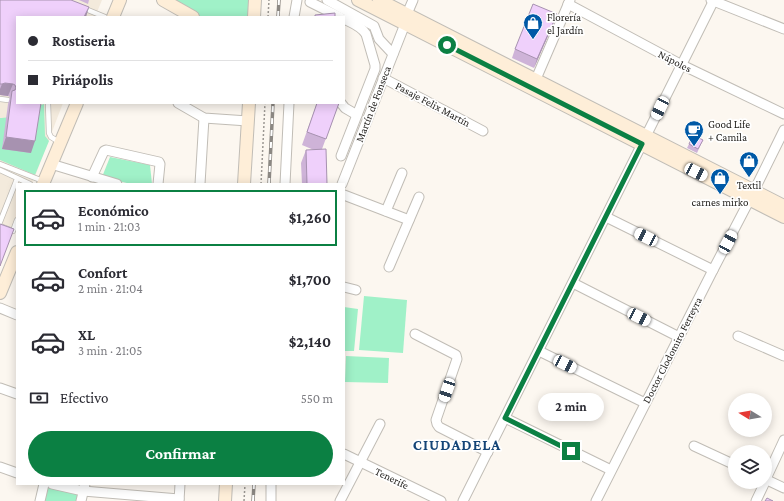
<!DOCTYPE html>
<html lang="es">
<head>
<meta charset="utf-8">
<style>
  :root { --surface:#fff; --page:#f2f2f3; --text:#2b2b33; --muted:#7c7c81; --line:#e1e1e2; --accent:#0b8043 }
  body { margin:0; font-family:"Crimson Pro",serif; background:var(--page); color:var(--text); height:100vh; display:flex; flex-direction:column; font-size:15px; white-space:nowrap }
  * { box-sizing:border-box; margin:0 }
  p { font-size:13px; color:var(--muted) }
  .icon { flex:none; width:22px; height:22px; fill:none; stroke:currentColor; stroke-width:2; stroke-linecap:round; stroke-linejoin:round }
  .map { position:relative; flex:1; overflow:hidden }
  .details { position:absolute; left:16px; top:183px; width:329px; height:302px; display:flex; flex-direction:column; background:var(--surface); border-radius:0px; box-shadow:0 2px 10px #0003 }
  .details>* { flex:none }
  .hud { position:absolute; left:16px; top:16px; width:329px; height:88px; border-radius:0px; box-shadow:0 2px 10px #0003; display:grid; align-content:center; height:88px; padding:0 12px; background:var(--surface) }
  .needle { width:26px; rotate:281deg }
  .fabs { position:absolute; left:728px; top:393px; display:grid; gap:8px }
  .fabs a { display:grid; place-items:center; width:44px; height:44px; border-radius:50%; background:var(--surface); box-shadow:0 2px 10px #0003; font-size:20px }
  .end { position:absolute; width:18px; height:18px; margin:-9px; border:5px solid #0b8043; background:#fff; box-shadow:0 0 0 2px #fff }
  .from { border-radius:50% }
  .bubble { position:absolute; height:28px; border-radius:14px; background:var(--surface); box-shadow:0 2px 10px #0003; font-size:13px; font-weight:700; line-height:28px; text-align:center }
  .car { position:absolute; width:12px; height:24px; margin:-12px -6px; border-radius:5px; box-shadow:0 0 3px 1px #0007; background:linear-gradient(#fff 24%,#345 0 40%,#fff 0 76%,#345 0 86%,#fff 0) }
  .hud b { display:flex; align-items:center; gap:14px; height:38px; font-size:15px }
  .hud b+b { border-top:1px solid var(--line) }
  .hud i { width:10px; height:10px; background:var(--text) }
  ul { padding:7px 0 0; list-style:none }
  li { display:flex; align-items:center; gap:12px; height:56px; margin:0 8px 6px; padding:0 4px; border:2px solid transparent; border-radius:0px }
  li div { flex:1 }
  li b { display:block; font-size:15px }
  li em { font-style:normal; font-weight:700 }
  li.selected { border-color:var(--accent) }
  li>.icon { width:36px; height:36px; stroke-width:1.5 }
  .pay { display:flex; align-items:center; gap:10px; height:44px; padding:0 12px; font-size:15px }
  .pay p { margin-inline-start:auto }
  .cta { display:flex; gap:8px; margin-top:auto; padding:8px 12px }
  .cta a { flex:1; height:46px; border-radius:24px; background:var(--accent); color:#fff; font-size:16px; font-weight:700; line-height:46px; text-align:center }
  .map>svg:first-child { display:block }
</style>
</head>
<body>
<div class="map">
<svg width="784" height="501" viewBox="0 0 784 501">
  <rect width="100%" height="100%" fill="#fcf7f0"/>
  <path fill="#f3eadc" d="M0,0h102l-7,17h-78v86h46l-31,81h-15v39l-5,13 -12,-5z"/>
  <g fill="#a0f1c8">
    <path d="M163,0h92l-1,17h-61z"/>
    <path d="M44,104l1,32 4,5 -14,34 -35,-15v-42c12,1 31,-10 44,-14z"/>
    <path d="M110,157l40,8 2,19h-21l-29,-7z"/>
    <path d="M364,296l43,4 -4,53 -44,-3z"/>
    <path d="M344,307l14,2 -4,42h-10z"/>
    <path d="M346,356l43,2 -1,25 -43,-1z"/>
    <path d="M46,487l35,8 -1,6h-37z"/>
  </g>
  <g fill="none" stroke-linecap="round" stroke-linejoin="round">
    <defs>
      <g id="service">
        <path d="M83,8l22,9"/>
        <path d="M0,99l8,1"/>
        <path d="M48,103l1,30 2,4 8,5"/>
        <path d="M0,164l43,17"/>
        <path d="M0,170l30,14"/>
        <path d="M0,222l17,-43"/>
        <path d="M0,226l13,5 4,-11"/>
      </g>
      <g id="minor">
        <path d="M327,0l47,26 5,13 14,15"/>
        <path d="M711,0l73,29"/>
        <path d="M310,2l30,15"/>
        <path d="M568,4l114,61 102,49"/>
        <path d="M407,14l6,-14"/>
        <path d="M294,17l3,-17"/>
        <path d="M383,78l100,53"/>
        <path d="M536,79l34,-79"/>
        <path d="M178,103l26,15 44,3"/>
        <path d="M341,103l4,5 12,7"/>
        <path d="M341,156l34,-87v-4l-9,-31c-5,-8 -14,-11 -22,-15"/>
        <path d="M51,164l66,20"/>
        <path d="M92,177l12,-26 2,-1 53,12 1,2 -2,20"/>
        <path d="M200,184l4,-66"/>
        <path d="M285,184l4,-81"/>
        <path d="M342,184l63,-160"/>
        <path d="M344,195l65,25"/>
        <path d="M386,211l16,-38"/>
        <path d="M606,217l107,53"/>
        <path d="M389,267l30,-70"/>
        <path d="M573,283l106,54"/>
        <path d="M344,287l12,3"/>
        <path d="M0,308l17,7"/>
        <path d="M415,334l41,21 1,4 -21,61 1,4 2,3 49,25"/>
        <path d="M738,336l46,20"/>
        <path d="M539,351l106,52"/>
        <path d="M0,388l17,6"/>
        <path d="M505,418l106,52"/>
        <path d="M694,446l41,19"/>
        <path d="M344,454l97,47"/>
        <path d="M0,467l17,6"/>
        <path d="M765,479l19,9"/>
        <path d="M765,481l19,-41"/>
        <path d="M52,484l31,7 96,8"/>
        <path d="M40,501l4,-17"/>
        <path d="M81,501l4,-17"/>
        <path d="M179,501l1,-17"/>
        <path d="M271,501v-17"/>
        <path d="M340,501l40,-77"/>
        <path d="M463,501l179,-357 72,-144"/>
        <path d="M596,501l117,-231 37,-71 34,-69"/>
        <path d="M756,501l9,-19"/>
      </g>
      <g id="secondary">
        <path d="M163,0l30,17"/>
        <path d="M358,0l426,217"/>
        <path d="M379,0l405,206"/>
        <path d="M113,17l7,-17"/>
        <path d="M254,17l1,-17"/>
        <path d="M43,184l34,-81"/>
        <path d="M244,184l5,-81"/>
        <path d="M0,293l17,-41"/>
        <path d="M225,501l1,-17"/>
      </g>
    </defs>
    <use href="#service" stroke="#c1bdb6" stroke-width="6"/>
    <use href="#minor" stroke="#c1bdb6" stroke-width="11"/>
    <use href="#secondary" stroke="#c1bdb6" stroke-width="14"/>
    <g stroke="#9c9893" stroke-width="1.5" stroke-dasharray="2 2" stroke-linecap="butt">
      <path d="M268,17l1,-17"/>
      <path d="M261,184l4,-81"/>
      <path d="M244,501l1,-17"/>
    </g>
    <use href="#service" stroke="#fff" stroke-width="4.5"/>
    <use href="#minor" stroke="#fff" stroke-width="9"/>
    <use href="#secondary" stroke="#feeed8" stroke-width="12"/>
    <defs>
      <g id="rail">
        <path d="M278,17l1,-17"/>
        <path d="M269,184l4,-81"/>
        <path d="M253,501l1,-17"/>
      </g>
    </defs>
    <use href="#rail" stroke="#8c8883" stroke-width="3.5"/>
    <use href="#rail" stroke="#fff" stroke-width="2" stroke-dasharray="6" stroke-linecap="butt"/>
  </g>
  <g fill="#ceb3d8">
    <path d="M0,0l17,17 14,136 -29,-4 6,-45 2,-7 -2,-1 -8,-1z"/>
    <path d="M79,0h10l-1,4z"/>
    <path d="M554,22l-20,46 -22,-10 3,-9z"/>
    <path d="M317,103h22l-17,46 5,35h-25l-1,-21 5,-13h8l-12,-5z"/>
    <path d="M703,140l-6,13 -10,-5 2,-4z"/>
  </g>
  <g fill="#a792b0">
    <path d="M89,7l-3,10h-2z"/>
    <path d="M557,14l-3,8 -20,46 3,-9z"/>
    <path d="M5,83l8,1 -5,12 -8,-1v-6l2,-5z"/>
    <path d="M6,137l29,4 -4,12 -29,-4z"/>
  </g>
  <g fill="#efd0fb" stroke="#a792b0">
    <path d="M0,0h71l18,7 -5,10h-67v86h24l-6,38 -29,-4 6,-46 3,-1 1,-2 -1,-3 -2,-1 -8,-1 -3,1h-2z"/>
    <path d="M533,4l24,10 -20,45 -22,-10z"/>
    <path d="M335,13v4h-20v-2z"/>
    <path d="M317,103h22l-13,36 -19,-7z"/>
    <path d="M693,135l10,5 -5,9 -9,-5z"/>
    <path d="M326,149l1,35h-20l-1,-34z"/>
    <path d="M0,224l14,5 -14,37z"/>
    <path d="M767,498l6,3h-8z"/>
  </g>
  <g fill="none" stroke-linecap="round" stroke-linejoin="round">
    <path stroke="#0b8043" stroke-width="5" d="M447,45l195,99 -137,274 66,33"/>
  </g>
  <defs>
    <symbol id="shop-pin" viewBox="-11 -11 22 30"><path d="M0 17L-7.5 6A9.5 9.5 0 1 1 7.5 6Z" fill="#0059a6" stroke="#fff"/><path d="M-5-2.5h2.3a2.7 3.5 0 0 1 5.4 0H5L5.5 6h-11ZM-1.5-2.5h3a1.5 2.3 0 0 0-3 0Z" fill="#fff"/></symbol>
    <symbol id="cafe-pin" viewBox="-11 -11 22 30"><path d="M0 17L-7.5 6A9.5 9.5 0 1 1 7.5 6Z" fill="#0059a6" stroke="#fff"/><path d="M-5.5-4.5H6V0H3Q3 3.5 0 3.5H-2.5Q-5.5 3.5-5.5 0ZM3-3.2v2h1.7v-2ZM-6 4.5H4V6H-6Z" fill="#fff"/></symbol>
  </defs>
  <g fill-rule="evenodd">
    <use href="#shop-pin" x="522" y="12" width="22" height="30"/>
    <use href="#cafe-pin" x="683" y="119" width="22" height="30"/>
    <use href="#shop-pin" x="738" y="150" width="22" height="30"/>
    <use href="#shop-pin" x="709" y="167" width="22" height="30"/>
  </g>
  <g text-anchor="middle" stroke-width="3.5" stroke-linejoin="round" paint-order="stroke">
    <g font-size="11" fill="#262421" stroke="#fff" text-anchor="start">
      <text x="547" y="21">Florería<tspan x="547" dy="13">el Jardín</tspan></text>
      <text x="708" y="128">Good Life<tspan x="708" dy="13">+ Camila</tspan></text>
      <text x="749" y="189" text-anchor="middle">Textil</text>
      <text x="720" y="206" text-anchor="middle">carnes mirko</text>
    </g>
    <g font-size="11" fill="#262421" stroke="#fff">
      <text transform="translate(675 61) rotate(27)" y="4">Nápoles</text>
      <text transform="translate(373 104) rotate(-69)" y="4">Martín de Fonseca</text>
      <text transform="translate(433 104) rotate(28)" y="4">Pasaje Felix Martín</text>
      <text transform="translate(672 350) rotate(-63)" y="4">Doctor Clodomiro Ferreyra</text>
      <text transform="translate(392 478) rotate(26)" y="4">Tenerife</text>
    </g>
    <g font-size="15" font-weight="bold" letter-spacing="1" fill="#154577" stroke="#fff">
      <text x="457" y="450">CIUDADELA</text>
    </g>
  </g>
</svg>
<div class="fabs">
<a><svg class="needle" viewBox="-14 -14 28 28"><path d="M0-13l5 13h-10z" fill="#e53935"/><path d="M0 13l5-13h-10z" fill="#7c7c81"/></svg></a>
<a><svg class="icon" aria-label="layers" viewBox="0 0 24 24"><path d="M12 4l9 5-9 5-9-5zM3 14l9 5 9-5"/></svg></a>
</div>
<i class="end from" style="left:447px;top:45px"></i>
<i class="end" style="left:571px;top:451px"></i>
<div class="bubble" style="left:538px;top:393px;width:66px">2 min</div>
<i class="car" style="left:660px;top:108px;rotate:206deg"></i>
<i class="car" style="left:696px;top:172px;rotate:117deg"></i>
<i class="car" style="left:646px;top:237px;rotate:296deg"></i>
<i class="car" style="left:728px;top:242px;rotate:28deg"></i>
<i class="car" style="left:639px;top:317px;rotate:117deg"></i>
<i class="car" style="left:565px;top:364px;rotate:116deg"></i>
<i class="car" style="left:447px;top:390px;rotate:199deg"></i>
<div class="hud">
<b><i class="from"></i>Rostiseria</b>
<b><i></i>Piriápolis</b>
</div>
<section class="details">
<ul>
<li class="selected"><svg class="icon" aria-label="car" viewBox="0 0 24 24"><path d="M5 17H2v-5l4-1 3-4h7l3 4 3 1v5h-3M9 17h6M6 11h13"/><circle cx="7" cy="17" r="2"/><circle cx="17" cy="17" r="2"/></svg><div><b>Económico</b><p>1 min · 21:03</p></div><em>$1,260</em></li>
<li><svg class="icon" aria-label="car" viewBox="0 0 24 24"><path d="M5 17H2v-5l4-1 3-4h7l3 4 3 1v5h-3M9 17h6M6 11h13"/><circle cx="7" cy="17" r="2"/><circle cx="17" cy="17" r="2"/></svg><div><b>Confort</b><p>2 min · 21:04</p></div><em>$1,700</em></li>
<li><svg class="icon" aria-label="car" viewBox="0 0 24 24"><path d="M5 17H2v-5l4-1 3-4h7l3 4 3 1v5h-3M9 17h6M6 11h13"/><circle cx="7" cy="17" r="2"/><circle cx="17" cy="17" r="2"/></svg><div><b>XL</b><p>3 min · 21:05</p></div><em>$2,140</em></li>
</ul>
<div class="pay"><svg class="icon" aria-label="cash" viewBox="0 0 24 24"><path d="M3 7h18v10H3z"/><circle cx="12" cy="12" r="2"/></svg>Efectivo<p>550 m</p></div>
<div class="cta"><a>Confirmar</a></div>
</section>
</div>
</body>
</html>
